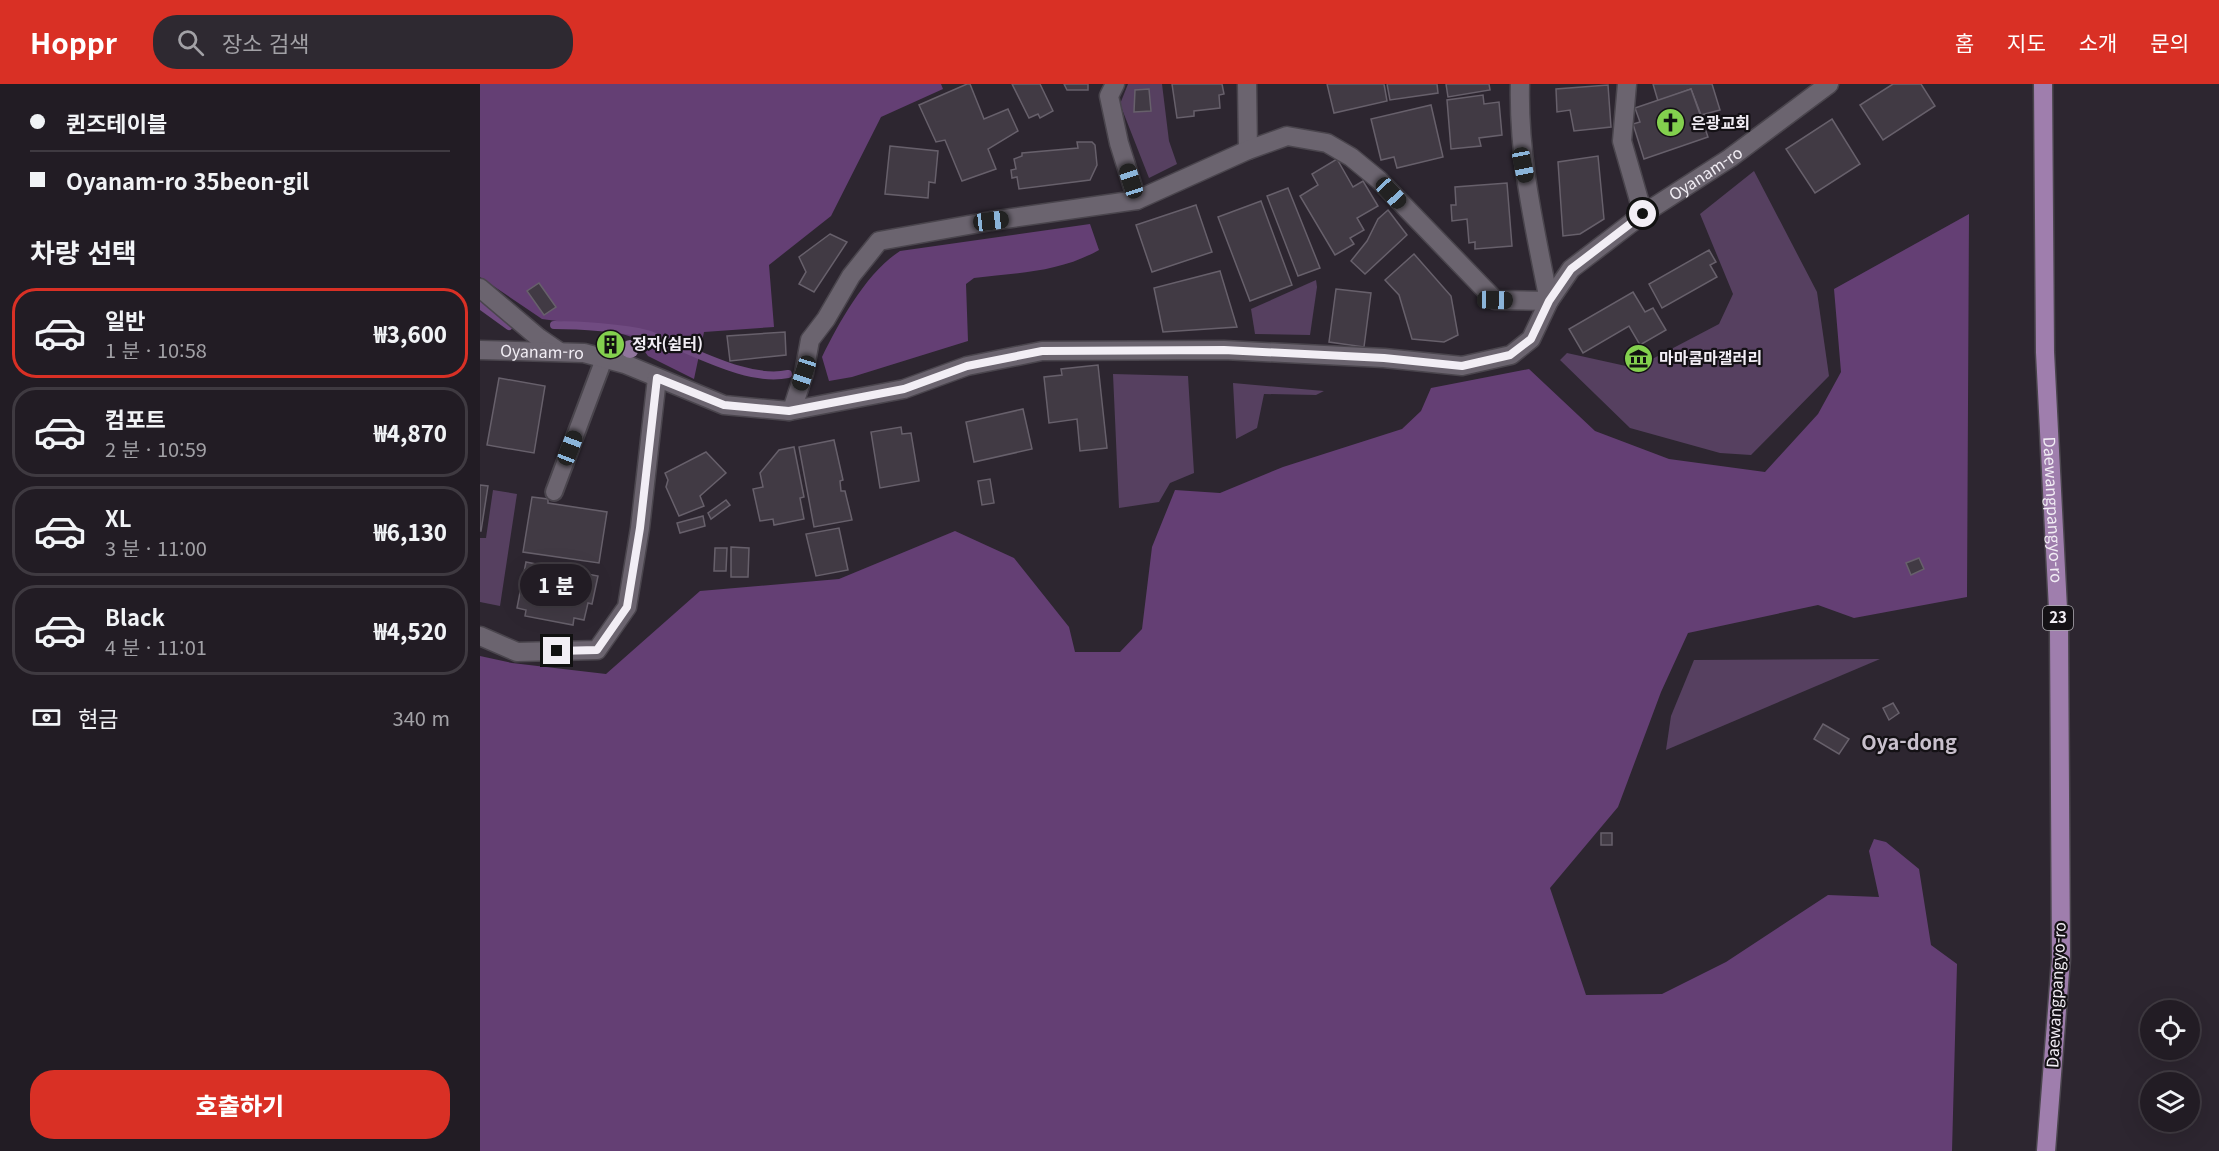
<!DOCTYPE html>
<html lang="ko">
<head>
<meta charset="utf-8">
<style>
  :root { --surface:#221c24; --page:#2e2931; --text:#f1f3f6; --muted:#a2a1a6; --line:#3f3a41; --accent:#d93025 }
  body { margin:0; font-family:Georgia,"Noto Sans KR",serif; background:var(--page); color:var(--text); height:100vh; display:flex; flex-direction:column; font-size:22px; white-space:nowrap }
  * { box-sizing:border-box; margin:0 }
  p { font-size:20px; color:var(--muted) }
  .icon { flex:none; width:33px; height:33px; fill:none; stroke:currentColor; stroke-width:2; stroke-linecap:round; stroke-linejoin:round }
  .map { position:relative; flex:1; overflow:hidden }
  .details { display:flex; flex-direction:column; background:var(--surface); width:480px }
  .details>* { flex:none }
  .top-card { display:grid; align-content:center; height:132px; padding:0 30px; background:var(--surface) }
  .controls { position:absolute; left:1660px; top:916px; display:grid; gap:12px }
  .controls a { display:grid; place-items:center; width:60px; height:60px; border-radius:50%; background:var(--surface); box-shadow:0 6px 24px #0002,0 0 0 2px var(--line); font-size:30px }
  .end { position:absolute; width:27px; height:27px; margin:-14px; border:8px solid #f2eef5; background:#111; box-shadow:0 0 0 3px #111 }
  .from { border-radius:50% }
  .bubble { position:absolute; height:42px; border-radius:21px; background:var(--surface); box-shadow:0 6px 24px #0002,0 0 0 2px var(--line); font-size:20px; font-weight:800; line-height:42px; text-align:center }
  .car { position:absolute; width:18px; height:36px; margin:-18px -9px; border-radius:8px; box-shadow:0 0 4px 2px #0007; background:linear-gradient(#222 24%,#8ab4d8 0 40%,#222 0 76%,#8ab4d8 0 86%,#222 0) }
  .top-card b { display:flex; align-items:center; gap:21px; height:57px; font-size:22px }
  .top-card b+b { border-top:2px solid var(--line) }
  .top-card i { width:15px; height:15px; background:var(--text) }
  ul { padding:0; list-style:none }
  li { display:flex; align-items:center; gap:18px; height:90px; margin:0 12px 9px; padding:0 18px; border:3px solid var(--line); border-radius:24px }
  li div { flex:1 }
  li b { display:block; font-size:22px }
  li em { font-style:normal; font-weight:800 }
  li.selected { border-color:var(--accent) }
  li>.icon { width:54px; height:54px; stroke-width:1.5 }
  h2 { padding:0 30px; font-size:27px; line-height:72px }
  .pay { display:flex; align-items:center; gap:15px; height:66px; padding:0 30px; font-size:22px }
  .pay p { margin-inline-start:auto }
  .action { display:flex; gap:12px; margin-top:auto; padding:12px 30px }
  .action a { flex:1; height:69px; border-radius:24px; background:var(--accent); color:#fff; font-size:24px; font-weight:800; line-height:69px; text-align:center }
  header { display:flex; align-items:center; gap:36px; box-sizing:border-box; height:84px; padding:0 30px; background:var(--accent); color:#fff }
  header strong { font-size:28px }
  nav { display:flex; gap:33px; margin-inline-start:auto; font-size:21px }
  .search { width:420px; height:54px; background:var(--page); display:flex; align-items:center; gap:15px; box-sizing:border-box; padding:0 21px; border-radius:24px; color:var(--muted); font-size:22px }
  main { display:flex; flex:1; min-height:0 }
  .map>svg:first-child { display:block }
</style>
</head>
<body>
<header>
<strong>Hoppr</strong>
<div class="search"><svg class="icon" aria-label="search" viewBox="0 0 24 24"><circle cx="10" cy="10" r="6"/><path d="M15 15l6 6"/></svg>장소 검색</div>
<nav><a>홈</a><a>지도</a><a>소개</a><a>문의</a></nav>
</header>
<main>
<section class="details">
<div class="top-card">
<b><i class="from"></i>퀸즈테이블</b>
<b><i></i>Oyanam-ro 35beon-gil</b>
</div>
<h2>차량 선택</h2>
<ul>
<li class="selected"><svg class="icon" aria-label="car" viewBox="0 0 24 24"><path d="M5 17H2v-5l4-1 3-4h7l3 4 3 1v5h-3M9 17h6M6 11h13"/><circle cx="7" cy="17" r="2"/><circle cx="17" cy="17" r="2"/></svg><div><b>일반</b><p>1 분 · 10:58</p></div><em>₩3,600</em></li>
<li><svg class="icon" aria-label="car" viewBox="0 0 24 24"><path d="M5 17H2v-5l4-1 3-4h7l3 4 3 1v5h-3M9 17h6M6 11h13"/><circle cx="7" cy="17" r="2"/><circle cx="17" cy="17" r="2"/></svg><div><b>컴포트</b><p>2 분 · 10:59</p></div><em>₩4,870</em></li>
<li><svg class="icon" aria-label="car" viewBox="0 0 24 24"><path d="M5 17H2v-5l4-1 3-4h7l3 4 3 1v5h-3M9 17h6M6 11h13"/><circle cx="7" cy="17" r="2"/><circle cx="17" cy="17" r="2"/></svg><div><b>XL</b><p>3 분 · 11:00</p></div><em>₩6,130</em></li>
<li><svg class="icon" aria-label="car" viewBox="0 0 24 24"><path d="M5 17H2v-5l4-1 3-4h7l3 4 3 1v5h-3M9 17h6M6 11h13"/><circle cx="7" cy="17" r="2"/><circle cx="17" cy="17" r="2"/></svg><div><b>Black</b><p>4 분 · 11:01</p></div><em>₩4,520</em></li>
</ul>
<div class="pay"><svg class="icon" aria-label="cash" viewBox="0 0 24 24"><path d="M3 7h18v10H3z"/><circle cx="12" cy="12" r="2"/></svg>현금<p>340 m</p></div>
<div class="action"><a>호출하기</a></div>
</section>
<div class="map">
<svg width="1739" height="1067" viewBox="0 0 1739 1067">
  <rect width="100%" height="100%" fill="#2d2630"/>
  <g fill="#564060">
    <path d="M648,0h34l7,57 8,23 -28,14 -29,-74z"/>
    <path d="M1274,87l63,121 12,84 -78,79 -31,-2 -90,-25 -70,-68 7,-7 68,15 84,-44 14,-30 -33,-80z"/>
    <path d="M836,196l1,7 -7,48 -55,-1 -4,-25z"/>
    <path d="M633,290l75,2 6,97 -24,10 -11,19 -40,6z"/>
    <path d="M753,299l91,8 -8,4 -52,-1 -7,34 -21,11z"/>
    <path d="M13,406l24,4 -17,112 -20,-4v-64h6z"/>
    <path d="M1400,575l-214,91 5,-34 23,-56z"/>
  </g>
  <g fill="#643f74">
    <path d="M0,0h461l2,5 -62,28 -50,99 -62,49 5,62 -70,5 -10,47 -46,-23 -13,-18 -35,-11 -58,-8 -62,-42z"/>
    <path d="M1489,130l-2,383 -113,21 -36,-13 -130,28 -27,59 -43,115 -68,81 36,107 76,-1 64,-32 102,-67 51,2 -10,-46 5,-12 12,3 33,27 12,76 26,19 -5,187h-1472v-495l32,7 94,11 94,-83 139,-12 116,-48 59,27 55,69 6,25h45l22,-23 10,-82 23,-57 45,3 63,-26 119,-38 19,-18 10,-23 98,-19 66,62 74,28 96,13 53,-58 23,-42 -7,-83z"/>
    <path d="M610,140l9,26c-39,22 -81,23 -125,28l-8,6 2,57 -116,36 -23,4 -7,-24c17,-35 45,-85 78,-106z"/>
  </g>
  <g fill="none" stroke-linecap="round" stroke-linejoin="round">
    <g stroke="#704b81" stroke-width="8">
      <path d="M0,221l29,21"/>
      <path d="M74,241c25,0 70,3 93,9 41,13 98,49 141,40"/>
    </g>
  </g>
  <g fill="#413a44" stroke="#67606b" stroke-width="1.5">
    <path d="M487,0h3l14,35 24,-10 10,22 -30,18 8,20 -34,12 -17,-41 -9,2 -17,-37z"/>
    <path d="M532,0h28l13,27 -13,7 -2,-4 -9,4z"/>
    <path d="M584,0h24v6h-21z"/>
    <path d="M692,0h50l2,10 -5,1 1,13 -26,3v5l-17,2z"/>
    <path d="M847,0h57l3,17 -53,12z"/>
    <path d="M907,0h50l1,9 -48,7z"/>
    <path d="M966,0h43l1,6 -42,7z"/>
    <path d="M1173,0h59l8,26 -19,5 -10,-26 -33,12z"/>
    <path d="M1413,0h28l14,22 -52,34 -23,-35z"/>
    <path d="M1128,1l3,42 -37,4 -4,-21 -13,2 -1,-23z"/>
    <path d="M669,5l2,22 -17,1 1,-22z"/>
    <path d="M1211,5l17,48 -64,22 -11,-35 7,-2 -5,-14z"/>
    <path d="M1003,11l1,9 15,-2 3,33 -23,3 2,8 -30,3 -4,-49z"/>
    <path d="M951,21l12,52 -46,11 -3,-11 -13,3 -10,-41z"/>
    <path d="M1352,35l28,45 -45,29 -29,-44z"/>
    <path d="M597,58h15l3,3 2,20 -7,15 -71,9 -2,-12 -5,1 -1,-8 5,-1 -2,-10 8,-3v-3l56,-5z"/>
    <path d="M410,62l48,5 -3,32 -6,-1 -1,16 -43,-4z"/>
    <path d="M1118,72l6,63 -24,15 -17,2 -5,-74z"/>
    <path d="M857,75l16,28 10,-6 15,25 -21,12 7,12 -14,8 4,6 -19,11 -35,-59 18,-11 -6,-11z"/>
    <path d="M1027,99l5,63 -37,3v-7l-6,1 -2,-24 -15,2 -1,-16h5l-1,-18z"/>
    <path d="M808,104l32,80 -22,8 -31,-80z"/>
    <path d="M781,117l31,84 -42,16 -32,-84z"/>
    <path d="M716,121l16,47 -60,20 -16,-47z"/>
    <path d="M908,126l19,25 -42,39 -14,-13 16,-20 11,-22z"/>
    <path d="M350,150l17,8 -33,50 -15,-8 7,-12 -7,-15z"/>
    <path d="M1229,166l7,12 -6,3 7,12 -55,31 -13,-24z"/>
    <path d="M934,170l37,42 7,39 -14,7 -32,-3 -13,-44 -14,-15z"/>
    <path d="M740,187l17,56 -74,5 -9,-44z"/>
    <path d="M59,199l17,24 -12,8 -17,-24z"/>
    <path d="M856,205l35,4 -7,54 -35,-5z"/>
    <path d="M1153,208l12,20 8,-4 13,22 -26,15 -11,-19 -46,27 -14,-24z"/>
    <path d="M305,248l1,23 -56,6 -3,-25z"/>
    <path d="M125,252l16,3 -3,14 -17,-4z"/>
    <path d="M618,281l9,83 -27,3 -3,-32 -28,4 -5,-46 18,-2 -1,-6z"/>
    <path d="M19,294l46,8 -11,67 -47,-8z"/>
    <path d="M543,325l9,40 -58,13 -8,-40z"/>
    <path d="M421,343l1,7 9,-1 8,48 -39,7 -9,-56z"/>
    <path d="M354,356l9,40 -3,1 1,10h4l7,29 -38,7 -15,-80z"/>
    <path d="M314,363l10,50 -4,1 4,21 -30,6 -1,-6 -13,2 -7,-32 10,-2 -3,-14 19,-23z"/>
    <path d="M226,368l20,21 -26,23 4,10 -25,10 -13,-29 2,-7 -3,-7z"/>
    <path d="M510,395l4,24 -12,2 -4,-24z"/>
    <path d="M0,401l8,1 -7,45h-1z"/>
    <path d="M52,413l16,2v4l59,9 -8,51 -76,-11z"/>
    <path d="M246,416l4,5 -19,14 -3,-6z"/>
    <path d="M223,432l2,10 -25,7 -3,-10z"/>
    <path d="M359,444l9,42 -32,6 -10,-42z"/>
    <path d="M251,463l18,1 -1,29h-17z"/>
    <path d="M235,464h12l-1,23h-12z"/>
    <path d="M1439,474l5,11 -13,6 -5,-12z"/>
    <path d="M46,478l72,14 -6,28 -4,-1 -4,17 -10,-2 -1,7 -48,-9 1,-6 -9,-2z"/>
    <path d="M1413,619l6,10 -10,7 -6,-12z"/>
    <path d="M1343,640l26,15 -10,15 -25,-15z"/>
    <rect x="1121" y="749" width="11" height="12"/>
  </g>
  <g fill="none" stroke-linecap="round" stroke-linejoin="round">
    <defs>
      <path id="lane" d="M74,408l50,-133"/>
      <g id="street">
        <path d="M635,0l-6,12 10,47 18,57"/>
        <path d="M767,0l1,66"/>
        <path d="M1147,0l-5,57 21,73"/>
        <path d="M0,204l59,50 19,13"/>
        <path id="s1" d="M0,266l104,3 41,11 99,41 65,6 115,-22 63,-23 75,-15 182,-1 160,8 78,8 49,-11 20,-16 18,-38 22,-32 72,-55 87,-56 99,-74"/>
        <path d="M309,327l4,-4 11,-34 6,-33 16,-21 25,-43 28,-35 112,-20 146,-21 111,-50 39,-14 40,7 24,14 28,23 116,120 54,1c-14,-72 -31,-143 -29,-217"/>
        <path d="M0,552l37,16 80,-2 30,-43 13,-79 17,-150"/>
      </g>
      <g id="primary">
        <path id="s2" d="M1563,0l2,268 14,277 2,330 -15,192"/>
      </g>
    </defs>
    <use href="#lane" stroke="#4a454d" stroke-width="20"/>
    <use href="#street" stroke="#4a454d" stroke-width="21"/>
    <use href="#primary" stroke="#4a454d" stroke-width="21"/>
    <use href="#lane" stroke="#6b646f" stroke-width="16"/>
    <use href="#street" stroke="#6b646f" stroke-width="18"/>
    <use href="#primary" stroke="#9f7ead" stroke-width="18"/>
  </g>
  <circle fill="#91769d" cx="150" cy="265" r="9"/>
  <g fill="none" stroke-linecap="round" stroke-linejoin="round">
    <path stroke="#f2eef5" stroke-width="8" d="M77,567l40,-1 30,-43 13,-79 17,-150 67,27 65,6 115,-22 63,-23 75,-15 182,-1 160,8 78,8 48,-11 21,-16 18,-38 22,-32 72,-55"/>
  </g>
  <defs>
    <symbol id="church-disc" viewBox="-11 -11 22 22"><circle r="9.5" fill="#83d04e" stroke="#141115"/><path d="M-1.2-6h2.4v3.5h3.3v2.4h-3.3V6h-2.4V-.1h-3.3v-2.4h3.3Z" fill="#111"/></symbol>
    <symbol id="building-disc" viewBox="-11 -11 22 22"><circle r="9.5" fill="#83d04e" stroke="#141115"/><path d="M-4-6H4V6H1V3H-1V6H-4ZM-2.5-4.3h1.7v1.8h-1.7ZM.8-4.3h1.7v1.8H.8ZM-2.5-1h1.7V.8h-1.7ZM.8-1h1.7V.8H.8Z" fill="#111"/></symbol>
    <symbol id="museum-disc" viewBox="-11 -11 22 22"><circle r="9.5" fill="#83d04e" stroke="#141115"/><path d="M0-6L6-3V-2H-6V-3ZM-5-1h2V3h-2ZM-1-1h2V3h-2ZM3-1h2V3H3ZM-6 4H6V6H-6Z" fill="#111"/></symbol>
  </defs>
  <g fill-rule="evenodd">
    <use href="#church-disc" x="1174" y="22" width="33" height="33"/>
    <use href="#building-disc" x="114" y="244" width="33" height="33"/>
    <use href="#museum-disc" x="1142" y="258" width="33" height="33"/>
  </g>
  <g text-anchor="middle" stroke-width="4.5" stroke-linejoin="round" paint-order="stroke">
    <rect fill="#141115" stroke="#afacb2" stroke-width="1.5" x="1563" y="522" width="30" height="24" rx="4.5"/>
    <g font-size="15" font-weight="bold" fill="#f2eef5">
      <text x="1578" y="539">23</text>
    </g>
    <g font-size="16" font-weight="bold" fill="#f2eef5" stroke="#141115" text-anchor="start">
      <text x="1211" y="45">은광교회</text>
      <text x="152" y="266">정자(쉼터)</text>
      <text x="1179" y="280">마마콤마갤러리</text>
    </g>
    <g font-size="16" fill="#f2eef5" stroke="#141115">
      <text dy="6" stroke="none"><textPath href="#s1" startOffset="1322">Oyanam-ro</textPath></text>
      <text dy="6" stroke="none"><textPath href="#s1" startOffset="62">Oyanam-ro</textPath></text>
      <text dy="6" stroke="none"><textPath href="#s2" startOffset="426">Daewangpangyo-ro</textPath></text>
      <text transform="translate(1576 911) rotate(-87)" y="6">Daewangpangyo-ro</text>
    </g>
    <g font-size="20" font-weight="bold" fill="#c8c0cc" stroke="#141115">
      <text x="1429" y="666">Oya-dong</text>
    </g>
  </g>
</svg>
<div class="controls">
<a><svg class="icon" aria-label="locate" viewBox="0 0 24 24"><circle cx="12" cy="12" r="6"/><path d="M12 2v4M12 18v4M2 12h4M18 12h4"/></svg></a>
<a><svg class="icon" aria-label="layers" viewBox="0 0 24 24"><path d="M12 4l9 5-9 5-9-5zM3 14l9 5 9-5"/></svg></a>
</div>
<i class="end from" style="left:1163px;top:130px"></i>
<i class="end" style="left:77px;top:567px"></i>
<div class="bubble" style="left:40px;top:480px;width:72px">1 분</div>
<i class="car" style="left:1043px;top:81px;rotate:169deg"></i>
<i class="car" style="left:651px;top:97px;rotate:342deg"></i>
<i class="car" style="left:911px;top:109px;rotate:137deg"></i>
<i class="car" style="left:511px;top:137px;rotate:83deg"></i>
<i class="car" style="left:1015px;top:216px;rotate:91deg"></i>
<i class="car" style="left:324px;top:289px;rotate:198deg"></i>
<i class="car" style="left:90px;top:364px;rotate:21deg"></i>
</div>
</main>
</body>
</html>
